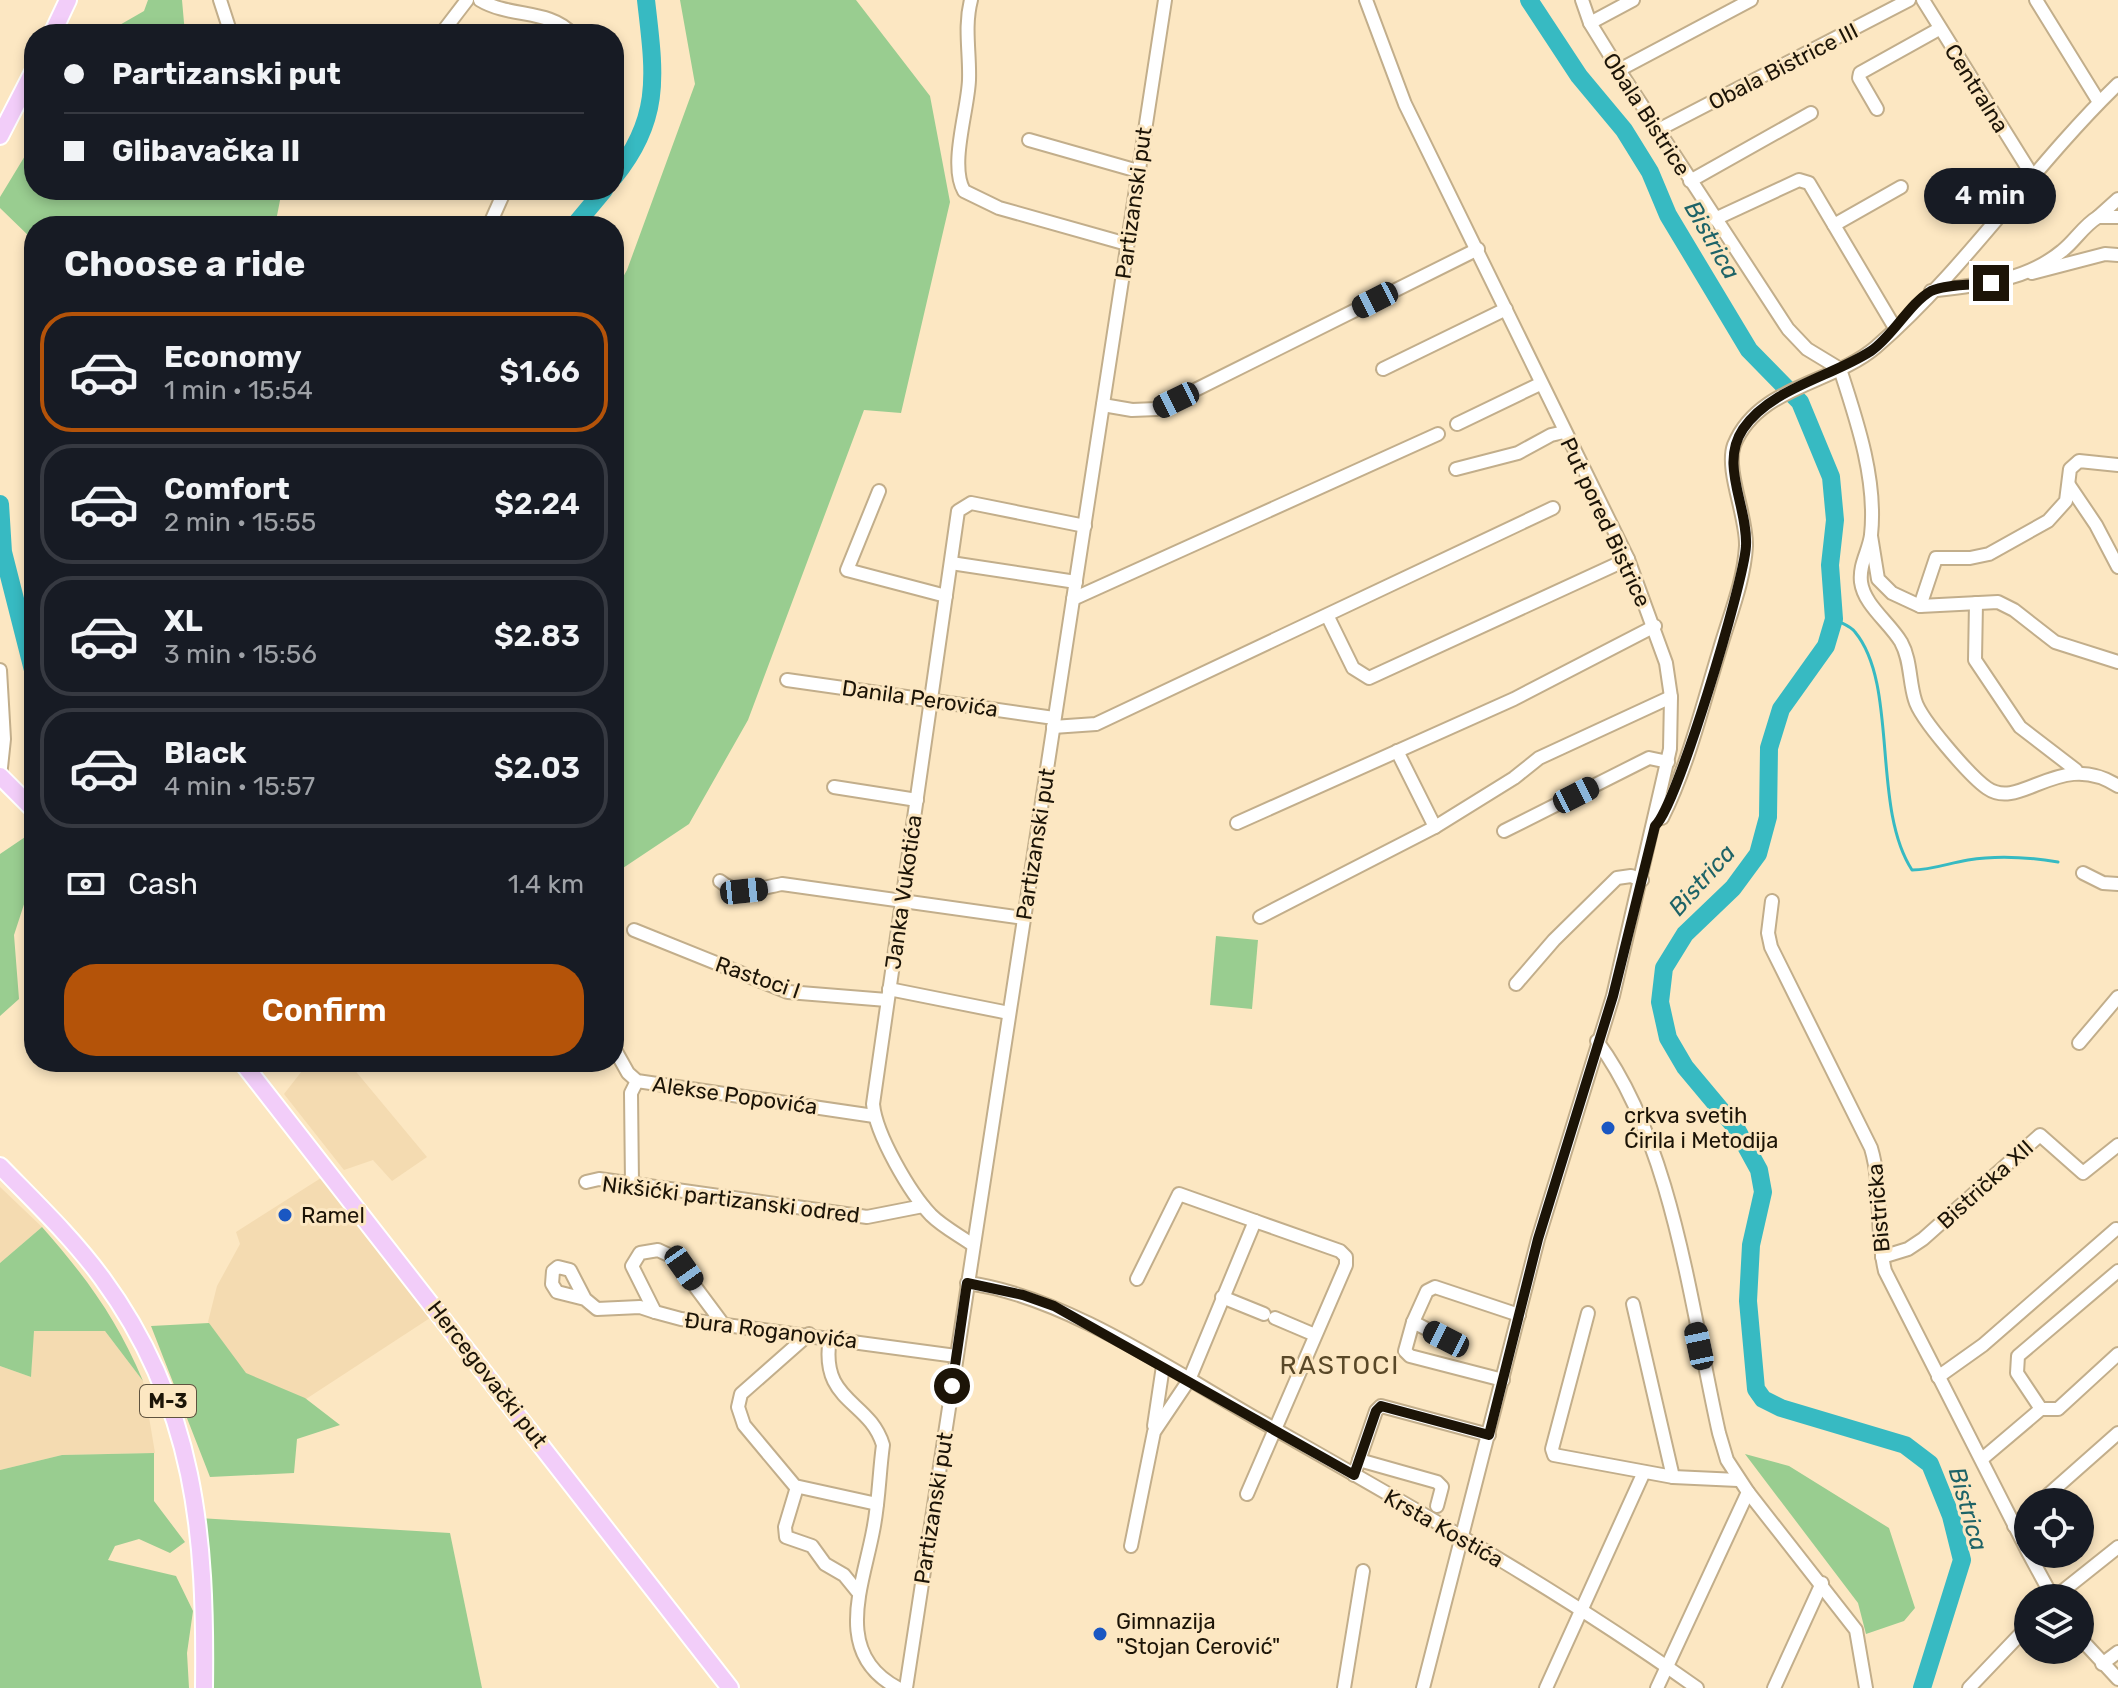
<!DOCTYPE html>
<html lang="en">
<head>
<meta charset="utf-8">
<style>
  :root { --surface:#171b24; --page:#20242c; --text:#f1f3f6; --muted:#9ea1a6; --line:#363941; --accent:#b45309 }
  body { margin:0; font-family:Rubik,sans-serif; background:var(--page); color:var(--text); height:100vh; display:flex; flex-direction:column; font-size:30px; white-space:nowrap }
  * { box-sizing:border-box; margin:0 }
  p { font-size:26px; color:var(--muted) }
  .icon { flex:none; width:44px; height:44px; fill:none; stroke:currentColor; stroke-width:2; stroke-linecap:round; stroke-linejoin:round }
  .map { position:relative; flex:1; overflow:hidden }
  .sheet { position:absolute; left:24px; top:216px; width:600px; height:856px; display:flex; flex-direction:column; background:var(--surface); border-radius:32px; box-shadow:0 4px 12px #0003 }
  .sheet>* { flex:none }
  .guide { position:absolute; left:24px; top:24px; width:600px; height:176px; border-radius:32px; box-shadow:0 4px 12px #0003; display:grid; align-content:center; height:176px; padding:0 40px; background:var(--surface) }
  .tools { position:absolute; left:2014px; top:1488px; display:grid; gap:16px }
  .tools a { display:grid; place-items:center; width:80px; height:80px; border-radius:50%; background:var(--surface); box-shadow:0 4px 12px #0003; font-size:40px }
  .end { position:absolute; width:36px; height:36px; margin:-18px; border:10px solid #1c1407; background:#fff; box-shadow:0 0 0 4px #fff }
  .from { border-radius:50% }
  .bubble { position:absolute; height:56px; border-radius:28px; background:var(--surface); box-shadow:0 4px 12px #0003; font-size:26px; font-weight:600; line-height:56px; text-align:center }
  .car { position:absolute; width:24px; height:48px; margin:-24px -12px; border-radius:10px; box-shadow:0 0 6px 2px #0007; background:linear-gradient(#222 24%,#8ab4d8 0 40%,#222 0 76%,#8ab4d8 0 86%,#222 0) }
  .guide b { display:flex; align-items:center; gap:28px; height:76px; font-size:30px }
  .guide b+b { border-top:2px solid var(--line) }
  .guide i { width:20px; height:20px; background:var(--text) }
  ul { padding:0; list-style:none }
  li { display:flex; align-items:center; gap:24px; height:120px; margin:0 16px 12px; padding:0 24px; border:4px solid var(--line); border-radius:32px }
  li div { flex:1 }
  li b { display:block; font-size:30px }
  li em { font-style:normal; font-weight:600 }
  li.current { border-color:var(--accent) }
  li>.icon { width:72px; height:72px; stroke-width:1.5 }
  h2 { padding:0 40px; font-size:36px; line-height:96px }
  .pay { display:flex; align-items:center; gap:20px; height:88px; padding:0 40px; font-size:30px }
  .pay p { margin-inline-start:auto }
  .button { display:flex; gap:16px; margin-top:auto; padding:16px 40px }
  .button a { flex:1; height:92px; border-radius:32px; background:var(--accent); color:#fff; font-size:32px; font-weight:600; line-height:92px; text-align:center }
  .map>svg:first-child { display:block }
</style>
</head>
<body>
<div class="map">
<svg width="2118" height="1688" viewBox="0 0 2118 1688">
  <rect width="100%" height="100%" fill="#fce7c2"/>
  <g fill="#f4dbb1">
    <path d="M309,1062h39l79,95 -35,24 -19,-21 -29,10 -60,-76z"/>
    <path d="M321,1178l109,140 -124,81 -60,-25 -38,-52 9,-36 23,-42 -4,-12z"/>
    <path d="M0,1187l42,40 -42,36z"/>
    <path d="M33,1331h72l38,50 12,72 -93,2 -62,15v-104l31,11z"/>
  </g>
  <g fill="#99cd90">
    <path d="M148,0h34l3,34h-81l40,-23z"/>
    <path d="M680,0h176l74,96 20,106 -49,211 -37,-3 -116,310 -59,104 -75,50v-581l13,-23 68,-186z"/>
    <path d="M34,141v49h248l-7,36h-241v15l-34,-33v-11z"/>
    <path d="M34,831v57l-5,1 -15,46 5,64 -19,17v-162z"/>
    <path d="M1216,936l42,4 -6,69 -42,-4z"/>
    <path d="M42,1227c44,50 75,92 101,154l-38,-50h-71l-3,46 -31,-11v-103z"/>
    <path d="M209,1323l37,50 59,25 35,27 -43,14 -3,34 -84,4 -59,-151z"/>
    <path d="M154,1453v48l31,41 -15,11 -31,-14 -24,7 -7,14 68,16 17,35 -6,42 2,35h-189v-218l62,-15z"/>
    <path d="M1745,1454l44,12 100,62 26,80 -11,13 -38,13 -8,-31z"/>
    <path d="M199,1518l251,15 32,155h-278z"/>
  </g>
  <g fill="none" stroke-linecap="round" stroke-linejoin="round">
    <path stroke="#37bac2" stroke-width="3" d="M1834,619c7,4 17,7 21,13 44,53 16,175 57,238 20,0 37,-7 56,-10 30,-5 60,-3 90,2"/>
    <g stroke="#37bac2" stroke-width="18">
      <path d="M1529,0l50,76 45,54 26,42 18,43 81,135 51,52 31,75 4,43 -5,45 4,54 -8,27 -45,63 -12,39 -1,69 -10,37 -25,34 -48,46 -21,34 -4,34 8,36 17,29 51,61 23,42 4,22 -12,53 -3,56 8,88 7,10 18,9 124,37 25,19 21,52 11,44 -40,128"/>
      <path d="M614,177c49,-60 40,-106 32,-177"/>
      <path d="M574,226l30,-36"/>
      <path d="M0,504l3,48 31,122"/>
    </g>
    <defs>
      <g id="minor">
        <path d="M220,0l11,34"/>
        <path d="M480,0c30,18 70,9 92,34"/>
        <path d="M971,0c-7,27 -1,53 -2,80 -1,30 -20,85 -5,111l35,17 128,36"/>
        <path d="M1366,0l39,104 223,455 38,104 5,34 -1,52 -57,247 -75,243 -115,449"/>
        <path d="M1582,0l8,23 29,47 169,259 19,20 33,20"/>
        <path d="M1923,0l109,175"/>
        <path d="M2036,0l63,102"/>
        <path d="M1590,23l43,-23"/>
        <path d="M441,34l26,-34"/>
        <path d="M1619,70l132,-70"/>
        <path d="M1877,109l-18,-31 1,-5 79,-44"/>
        <path d="M1658,130l251,-130"/>
        <path d="M1029,140l109,31"/>
        <path d="M1690,181l121,-68"/>
        <path d="M2098,217l20,-18"/>
        <path d="M1715,219l84,-39 10,3 86,145"/>
        <path d="M1834,225l67,-38"/>
        <path d="M489,226l16,-36"/>
        <path d="M2032,273l73,-19 13,1"/>
        <path d="M1931,291c45,-6 94,-9 131,-40 13,-10 21,-25 36,-34h20"/>
        <path d="M1383,369l123,-60"/>
        <path d="M1840,369c17,52 37,111 31,166 -2,16 -12,29 -10,47 3,23 28,40 40,60 10,18 8,39 14,58 5,19 56,77 72,88 34,24 73,-40 131,-2"/>
        <path d="M1103,405l29,5 25,-1 321,-160"/>
        <path d="M1457,424l83,-40"/>
        <path d="M1456,469l62,-16 33,-18 13,-3"/>
        <path d="M2069,485l27,40 22,42"/>
        <path d="M879,491l-32,79 99,26"/>
        <path d="M1871,536l7,43 14,14 28,13 78,-4 16,8 41,32 63,20"/>
        <path d="M951,563l125,19"/>
        <path d="M1073,599l365,-165"/>
        <path d="M1976,603l-1,57 45,67 56,43"/>
        <path d="M1920,606l16,-48h34l19,-4 59,-33 18,-20 4,-32 9,-8 39,4"/>
        <path d="M1328,617l25,51 16,10 259,-119"/>
        <path d="M0,670l4,69 -4,38"/>
        <path d="M787,680l267,38"/>
        <path d="M1053,727l43,-3 457,-216"/>
        <path d="M1397,751l38,76"/>
        <path d="M834,787l83,13"/>
        <path d="M1662,818c26,-52 40,-111 57,-166 10,-35 25,-70 27,-106 1,-30 -21,-76 -12,-101 24,-59 99,-61 142,-98 89,-77 157,-181 242,-263"/>
        <path d="M1237,823l277,-124 141,-73"/>
        <path d="M1504,831l145,-73 19,4"/>
        <path d="M2083,873l20,10 15,1"/>
        <path d="M720,881c18,16 41,7 62,3l241,34"/>
        <path d="M1772,901l-4,32 3,14 100,201c12,40 4,82 14,123l143,281"/>
        <path d="M1260,917l175,-90 79,-49 25,-20 132,-61"/>
        <path d="M634,930l154,62 99,8"/>
        <path d="M1516,984l38,-44 63,-62 14,-2 11,4"/>
        <path d="M889,989l120,24"/>
        <path d="M1597,1041c76,102 94,268 122,392l8,27 21,32 -91,196"/>
        <path d="M2079,1043l39,-46"/>
        <path d="M614,1048l14,25 9,8 237,35"/>
        <path d="M586,1182l13,-3 268,38 56,-11"/>
        <path d="M632,1184l-1,-91 6,-12"/>
        <path d="M973,1245c-14,-10 -30,-18 -42,-30 -21,-22 -55,-80 -58,-111l85,-593 13,-8 114,23"/>
        <path d="M1882,1257l26,-8 15,-10 117,-104 43,38 35,-28"/>
        <path d="M1137,1279l42,-85 76,27"/>
        <path d="M967,1283c95,12 206,88 290,136 149,85 300,169 440,269"/>
        <path d="M1222,1297l42,17"/>
        <path d="M585,1299l-28,-7 -5,-8 1,-13 5,-4 12,3 15,29 12,10 43,-2 15,5"/>
        <path d="M1633,1304l40,173"/>
        <path d="M1588,1313l-36,136 2,6 119,22 65,3"/>
        <path d="M1275,1318l40,17"/>
        <path d="M1413,1322l14,-31 8,-4 84,28"/>
        <path d="M723,1324l-50,-67 -15,-7 -18,3 -8,13 23,46 26,7 275,37"/>
        <path d="M809,1334l-68,60 -3,13 6,18 51,61 82,18"/>
        <path d="M830,1337c-11,66 39,62 53,108 -4,29 -4,57 -10,86 -10,54 -41,123 25,157"/>
        <path d="M1446,1339l-33,-17 -8,29 5,5 93,24"/>
        <path d="M1938,1377l45,-32 133,-116"/>
        <path d="M2041,1409l-24,-36 1,-17 100,-85"/>
        <path d="M1154,1426l9,-60"/>
        <path d="M1982,1459l59,-50h17l60,-55"/>
        <path d="M1359,1460l78,22 5,5 -5,19"/>
        <path d="M1354,1475l22,-64 5,-5 108,29"/>
        <path d="M797,1487l-12,40 1,10 26,9 13,18 19,11 13,16"/>
        <path d="M1748,1492l108,138 10,58"/>
        <path d="M2040,1502l78,-69"/>
        <path d="M2014,1526l14,-13"/>
        <path d="M1131,1546l23,-114 35,-52 66,-159 85,30 6,6v8l-99,229"/>
        <path d="M2029,1554l24,44"/>
        <path d="M2054,1598l64,-51"/>
        <path d="M2080,1638l38,41"/>
        <path d="M2102,1664l16,-12"/>
        <path d="M906,1688l259,-1688"/>
        <path d="M1344,1688l19,-117"/>
        <path d="M1546,1688l98,-216"/>
        <path d="M1774,1688l48,-105"/>
        <path d="M1969,1688l59,-62"/>
      </g>
      <g id="major">
        <path d="M52,34l16,-34"/>
        <path d="M0,136l34,-66"/>
        <path d="M0,776l34,34"/>
        <path d="M242,1062l488,626"/>
        <path d="M0,1166c35,36 72,71 102,112 94,128 104,258 102,410"/>
      </g>
    </defs>
    <use href="#minor" stroke="#c2ae8b" stroke-width="16"/>
    <use href="#major" stroke="#fff" stroke-width="20"/>
    <use href="#minor" stroke="#fff" stroke-width="12"/>
    <use href="#major" stroke="#f2cdf9" stroke-width="16"/>
  </g>
  <g fill="none" stroke-linecap="round" stroke-linejoin="round">
    <path stroke="#1c1407" stroke-width="10" d="M952,1386l15,-103 56,12 31,11 300,169 22,-64 5,-5 108,29 49,-196 75,-243 42,-170c22,-20 89,-244 91,-280 2,-40 -27,-81 -3,-117 28,-41 88,-52 128,-78 21,-14 39,-48 60,-60 14,-7 43,-6 60,-8"/>
  </g>
  <g fill="#1a57c2" stroke="#fce7c2" stroke-width="3">
    <circle cx="1608" cy="1128" r="8"/>
    <circle cx="285" cy="1215" r="8"/>
    <circle cx="1100" cy="1634" r="8"/>
  </g>
  <g text-anchor="middle" stroke-width="6" stroke-linejoin="round" paint-order="stroke">
    <rect fill="#fce7c2" stroke="#5f533f" stroke-width="2" x="140" y="1385" width="56" height="32" rx="6"/>
    <g font-size="20" font-weight="bold" fill="#1c1407">
      <text x="168" y="1408">M-3</text>
    </g>
    <g font-size="22" fill="#1c1407" stroke="#fce7c2">
      <text transform="translate(1783 66) rotate(-27)" y="8">Obala Bistrice III</text>
      <text transform="translate(1977 88) rotate(58)" y="8">Centralna</text>
      <text transform="translate(1647 114) rotate(57)" y="8">Obala Bistrice</text>
      <text transform="translate(1133 203) rotate(-82)" y="8">Partizanski put</text>
      <text transform="translate(1606 522) rotate(65)" y="8">Put pored Bistrice</text>
      <text transform="translate(920 698) rotate(8)" y="8">Danila Perovića</text>
      <text transform="translate(1035 844) rotate(-81)" y="8">Partizanski put</text>
      <text transform="translate(903 892) rotate(-82)" y="8">Janka Vukotića</text>
      <text transform="translate(758 977) rotate(19)" y="8">Rastoci I</text>
      <text transform="translate(735 1095) rotate(8)" y="8">Alekse Popovića</text>
      <text transform="translate(1985 1184) rotate(-42)" y="8">Bistrička XII</text>
      <text transform="translate(731 1199) rotate(7)" y="8">Nikšićki partizanski odred</text>
      <text transform="translate(1878 1208) rotate(-95)" y="8">Bistrička</text>
      <text transform="translate(771 1330) rotate(7)" y="8">Đura Roganovića</text>
      <text transform="translate(488 1374) rotate(52)" y="8">Hercegovački put</text>
      <text transform="translate(933 1508) rotate(-81)" y="8">Partizanski put</text>
      <text transform="translate(1444 1528) rotate(30)" y="8">Krsta Kostića</text>
    </g>
    <g font-size="22" fill="#1c1407" stroke="#fce7c2" text-anchor="start">
      <text x="1624" y="1123">crkva svetih<tspan x="1624" dy="25">Ćirila i Metodija</tspan></text>
      <text x="301" y="1223">Ramel</text>
      <text x="1116" y="1629">Gimnazija<tspan x="1116" dy="25">"Stojan Cerović"</tspan></text>
    </g>
    <g font-size="24" font-style="italic" fill="#1e6367" stroke="#fce7c2">
      <text transform="translate(1712 240) rotate(60)" y="8">Bistrica</text>
      <text transform="translate(1702 880) rotate(-48)" y="8">Bistrica</text>
      <text transform="translate(1968 1509) rotate(74)" y="8">Bistrica</text>
    </g>
    <g font-size="26" letter-spacing="2" fill="#594828" stroke="#fce7c2">
      <text x="1340" y="1374">RASTOCI</text>
    </g>
  </g>
</svg>
<div class="tools">
<a><svg class="icon" aria-label="locate" viewBox="0 0 24 24"><circle cx="12" cy="12" r="6"/><path d="M12 2v4M12 18v4M2 12h4M18 12h4"/></svg></a>
<a><svg class="icon" aria-label="layers" viewBox="0 0 24 24"><path d="M12 4l9 5-9 5-9-5zM3 14l9 5 9-5"/></svg></a>
</div>
<i class="end from" style="left:952px;top:1386px"></i>
<i class="end" style="left:1991px;top:283px"></i>
<div class="bubble" style="left:1924px;top:168px;width:132px">4 min</div>
<i class="car" style="left:1375px;top:300px;rotate:243deg"></i>
<i class="car" style="left:1176px;top:400px;rotate:244deg"></i>
<i class="car" style="left:1576px;top:795px;rotate:63deg"></i>
<i class="car" style="left:744px;top:891px;rotate:84deg"></i>
<i class="car" style="left:684px;top:1268px;rotate:145deg"></i>
<i class="car" style="left:1446px;top:1339px;rotate:297deg"></i>
<i class="car" style="left:1699px;top:1346px;rotate:348deg"></i>
<div class="guide">
<b><i class="from"></i>Partizanski put</b>
<b><i></i>Glibavačka II</b>
</div>
<section class="sheet">
<h2>Choose a ride</h2>
<ul>
<li class="current"><svg class="icon" aria-label="car" viewBox="0 0 24 24"><path d="M5 17H2v-5l4-1 3-4h7l3 4 3 1v5h-3M9 17h6M6 11h13"/><circle cx="7" cy="17" r="2"/><circle cx="17" cy="17" r="2"/></svg><div><b>Economy</b><p>1 min · 15:54</p></div><em>$1.66</em></li>
<li><svg class="icon" aria-label="car" viewBox="0 0 24 24"><path d="M5 17H2v-5l4-1 3-4h7l3 4 3 1v5h-3M9 17h6M6 11h13"/><circle cx="7" cy="17" r="2"/><circle cx="17" cy="17" r="2"/></svg><div><b>Comfort</b><p>2 min · 15:55</p></div><em>$2.24</em></li>
<li><svg class="icon" aria-label="car" viewBox="0 0 24 24"><path d="M5 17H2v-5l4-1 3-4h7l3 4 3 1v5h-3M9 17h6M6 11h13"/><circle cx="7" cy="17" r="2"/><circle cx="17" cy="17" r="2"/></svg><div><b>XL</b><p>3 min · 15:56</p></div><em>$2.83</em></li>
<li><svg class="icon" aria-label="car" viewBox="0 0 24 24"><path d="M5 17H2v-5l4-1 3-4h7l3 4 3 1v5h-3M9 17h6M6 11h13"/><circle cx="7" cy="17" r="2"/><circle cx="17" cy="17" r="2"/></svg><div><b>Black</b><p>4 min · 15:57</p></div><em>$2.03</em></li>
</ul>
<div class="pay"><svg class="icon" aria-label="cash" viewBox="0 0 24 24"><path d="M3 7h18v10H3z"/><circle cx="12" cy="12" r="2"/></svg>Cash<p>1.4 km</p></div>
<div class="button"><a>Confirm</a></div>
</section>
</div>
</body>
</html>
